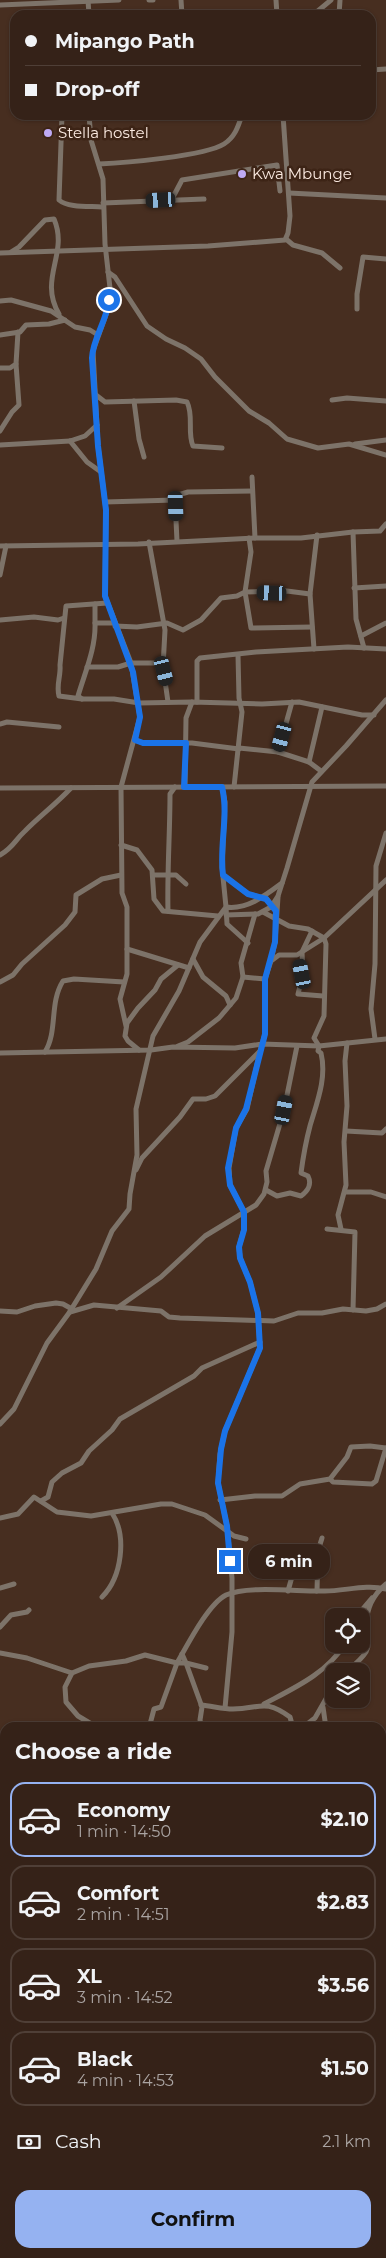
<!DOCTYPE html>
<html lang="en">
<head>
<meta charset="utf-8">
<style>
  :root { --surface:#352218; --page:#3d2a21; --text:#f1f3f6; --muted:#aaa4a2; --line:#4f3f37; --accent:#95b2f1 }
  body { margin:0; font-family:Montserrat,sans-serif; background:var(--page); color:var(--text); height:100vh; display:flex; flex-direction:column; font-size:19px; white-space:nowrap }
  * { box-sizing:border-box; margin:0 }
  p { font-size:16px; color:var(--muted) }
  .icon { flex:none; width:28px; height:28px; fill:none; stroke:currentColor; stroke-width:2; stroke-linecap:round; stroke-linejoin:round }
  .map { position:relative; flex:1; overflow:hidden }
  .side { position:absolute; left:0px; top:1722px; width:386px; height:536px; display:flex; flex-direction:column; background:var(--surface); border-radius:15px 15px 0 0; box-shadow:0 1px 4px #0004,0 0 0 1px var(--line) }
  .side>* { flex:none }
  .banner { position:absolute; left:10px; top:10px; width:366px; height:110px; border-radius:15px; box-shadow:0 1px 4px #0004,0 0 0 1px var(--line); display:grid; align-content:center; height:110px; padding:0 15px; background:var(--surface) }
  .buttons { position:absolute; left:325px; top:1608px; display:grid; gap:10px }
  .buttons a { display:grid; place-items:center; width:45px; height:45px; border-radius:10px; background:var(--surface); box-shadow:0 1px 4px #0004,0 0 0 1px var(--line); font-size:25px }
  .end { position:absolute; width:22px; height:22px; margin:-11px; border:6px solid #1a73e8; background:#fff; box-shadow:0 0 0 2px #fff }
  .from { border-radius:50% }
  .bubble { position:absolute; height:35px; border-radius:15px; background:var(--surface); box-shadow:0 1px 4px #0004,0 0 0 1px var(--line); font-size:16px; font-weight:700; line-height:35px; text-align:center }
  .car { position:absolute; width:15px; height:30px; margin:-15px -8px; border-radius:6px; box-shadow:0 0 4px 1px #0007; background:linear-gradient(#222 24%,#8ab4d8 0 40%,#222 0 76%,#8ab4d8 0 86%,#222 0) }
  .banner b { display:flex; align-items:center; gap:18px; height:48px; font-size:19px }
  .banner b+b { border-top:1px solid var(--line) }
  .banner i { width:12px; height:12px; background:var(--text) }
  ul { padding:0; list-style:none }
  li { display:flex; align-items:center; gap:15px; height:75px; margin:0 10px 8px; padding:0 5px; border:2px solid var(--line); border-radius:15px }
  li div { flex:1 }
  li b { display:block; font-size:19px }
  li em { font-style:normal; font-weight:700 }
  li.active { border-color:var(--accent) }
  li>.icon { width:45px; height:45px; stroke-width:1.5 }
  h2 { padding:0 15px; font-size:22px; line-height:60px }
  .pay { display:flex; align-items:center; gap:12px; height:55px; padding:0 15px; font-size:19px }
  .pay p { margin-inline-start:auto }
  .primary-button { display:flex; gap:10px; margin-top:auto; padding:10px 15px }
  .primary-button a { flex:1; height:58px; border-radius:15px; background:var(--accent); color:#111; font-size:20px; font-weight:700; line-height:58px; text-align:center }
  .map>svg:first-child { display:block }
</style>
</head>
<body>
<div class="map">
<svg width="386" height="2258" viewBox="0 0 386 2258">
  <rect width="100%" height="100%" fill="#472e20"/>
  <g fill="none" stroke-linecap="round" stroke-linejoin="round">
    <g stroke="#7d7369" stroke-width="5">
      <path d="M88,0l1,15"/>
      <path d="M149,0h4"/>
      <path d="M181,0l1,15"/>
      <path d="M276,0l1,15"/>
      <path d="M0,5l119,-5"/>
      <path d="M313,15l18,-15"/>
      <path d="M339,15l1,-15"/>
      <path d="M371,70l15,-1"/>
      <path d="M62,115l-3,85c9,8 31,6 43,7"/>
      <path d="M89,115l2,25 12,39 2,65 5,44 -3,24 -14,39 5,95 8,64 -1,86 26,67 9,54 -19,70 1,106 5,14v67l-7,25 6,27"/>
      <path d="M99,164c25,-1 106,-8 125,-20 11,-7 14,-17 18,-29"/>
      <path d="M289,193l97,5"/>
      <path d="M172,199l10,-19 95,-15 3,26"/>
      <path d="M103,203l101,-4"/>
      <path d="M286,239l7,6 29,8 18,15"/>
      <path d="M11,252l8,-5 26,-27 9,-1c15,35 -16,59 5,95"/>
      <path d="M0,253l208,-7 77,-6 3,-7 2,-17 -7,-101"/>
      <path d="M108,272l7,5 32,49 19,13 19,9 16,11 14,18 34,34 20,12 18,16 31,9 31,-4 37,11"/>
      <path d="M0,301l11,-1 40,11 24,16 15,3 8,5"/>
      <path d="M357,309v-15l6,-37 23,2"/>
      <path d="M0,335l20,-3 6,-7 23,-1 16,-4"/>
      <path d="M0,368h10l6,-4 2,-32"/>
      <path d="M96,395l9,7 71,-2 11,2c7,14 0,30 6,44l29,2"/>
      <path d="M332,400l15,-2 39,3"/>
      <path d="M134,401l5,38 5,18"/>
      <path d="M0,431l12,-19 7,-7 -3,-41"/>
      <path d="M70,441l17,21 14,10"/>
      <path d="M355,444l31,-4"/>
      <path d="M0,445l70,-4 15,-5 12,-11"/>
      <path d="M252,477l3,61"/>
      <path d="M175,500l3,-5 10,-3 64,-1"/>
      <path d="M105,502l70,-2 2,41"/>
      <path d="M353,532l3,87 8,29"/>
      <path d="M149,542l16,88 -2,37 5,35"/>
      <path d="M0,546l138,-2 117,-6h46l52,-6 27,-1 6,-7"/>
      <path d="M0,575l6,-29"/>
      <path d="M354,588l32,-2"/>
      <path d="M310,594l-23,-3 -42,1 6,36 61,-1"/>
      <path d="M95,604v19"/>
      <path d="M0,620l34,-3 24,3 6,-2"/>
      <path d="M114,623h-19c1,25 -10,49 -17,73l4,3h32l25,4 53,-1 70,2 37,-2 63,13h12"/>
      <path d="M115,626l22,1 30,-4 16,7 18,-10 20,-22 16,-2 8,-4 6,-40 -2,-14"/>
      <path d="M361,636l25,-13"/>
      <path d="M314,649l-4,-55 7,-59"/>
      <path d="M87,667h31l13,-4h25l7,-3"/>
      <path d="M82,699l-23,-3c-3,-11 2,-20 1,-31l6,-59 41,-3"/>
      <path d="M197,702v-41l3,-3 56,-6 92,-5 38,2"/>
      <path d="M0,724l7,-2 52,5"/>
      <path d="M135,740l8,3h49l47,6"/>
      <path d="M239,748l39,4 31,10 12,9"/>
      <path d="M278,752l14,-50"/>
      <path d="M309,762l13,-55"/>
      <path d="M185,787l1,-69 6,-16"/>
      <path d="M234,787l8,-75 -3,-14 -1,-43"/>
      <path d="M0,788l386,-2"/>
      <path d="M121,845l16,5 15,20 2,29 9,12 55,5"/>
      <path d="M0,855c14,-8 14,-14 25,-24 15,-15 31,-27 46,-43"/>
      <path d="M154,875h22l10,9"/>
      <path d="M223,875l25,19 19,5 9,12"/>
      <path d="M168,911c-1,-38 2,-78 2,-117l5,-7"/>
      <path d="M263,912l26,14 19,3 16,9 2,6 -2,72 -10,22 5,8 -1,5 3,2c6,25 -4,49 -11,73 -4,15 -7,32 -9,47l7,3c4,8 0,15 -7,20l-11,-3 -13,3 -11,-6"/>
      <path d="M226,915l32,-1 13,-7 7,-11 9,-28 25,-86 34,-36 40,-46"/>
      <path d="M312,931l-10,21 1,22 -5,20 25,2"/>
      <path d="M248,943l-21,-19 -1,-17c21,3 40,-12 56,-24"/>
      <path d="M127,949l62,19"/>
      <path d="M193,959l10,18 23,19 4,9"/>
      <path d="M271,961l4,-19 3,-45"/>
      <path d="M243,977l22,2 6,-18 8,-6h18l27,-17 62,-58"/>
      <path d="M0,982l13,-7 9,-11 43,-39 10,-13 1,-17 26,-16 19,-4"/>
      <path d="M375,1039l-4,-30 4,-45 1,-98 10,-33"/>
      <path d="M178,1046l10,-4 31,-24 17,-20 7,-21 -2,-14 14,-49"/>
      <path d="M139,1050l-11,-9 -3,-5 2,-13 11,-15 17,-18 6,-11 17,-14"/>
      <path d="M45,1052c13,-21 4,-49 18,-71l11,-2 50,3"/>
      <path d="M0,1053l151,-3 22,-3 62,1 27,-4 57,2 67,-7"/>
      <path d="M346,1131l36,2 4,-4"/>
      <path d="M136,1170l6,-12 38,-41 13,-18h13l9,-3 45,-45 5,-17v-55"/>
      <path d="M345,1192h26l15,5"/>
      <path d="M327,1229l28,3 -2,78"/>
      <path d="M341,1229l-3,-14 8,-30 -2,-43 3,-36 -2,-45 2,-18"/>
      <path d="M117,1308l44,-31 44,-41 51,-31 8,-11 3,-12 -1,-11 18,-61 13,-64"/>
      <path d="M0,1311l17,1 18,-6 21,-3 7,1 9,5"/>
      <path d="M70,1312l24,-7 67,6 8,6 11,1 94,3 24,-8h24l21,-4 23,2 11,-2 9,-5"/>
      <path d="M0,1424l14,-15 33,-66 22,-30 27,-44 16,-38 17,-22 1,-15 7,-39 -1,-46 17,-73 26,-45 21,-49 26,-35 -4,-40 3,-65 -3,-15"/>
      <path d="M330,1479l3,3 39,2 4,-3 10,-33"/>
      <path d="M220,1500l35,-4h27l18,-12 30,-5 17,-22 4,-10 19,-1 16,2"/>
      <path d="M41,1501l7,-4 4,-15 10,-9 19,-10 8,-12 23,-21 8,-11 74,-43 8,-8 58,-26"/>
      <path d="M0,1518l18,-4 16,-17 23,15 34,4 70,-12h11l33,11 29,21 12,3"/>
      <path d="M0,1588l14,-4"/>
      <path d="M288,1591l5,-18 16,-10 9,-12"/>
      <path d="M317,1591l1,-40 4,-13"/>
      <path d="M102,1597c20,-20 25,-61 10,-84"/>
      <path d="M360,1616l1,-5 11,-13"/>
      <path d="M0,1627l11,-12 16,-3 2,-2"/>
      <path d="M0,1653l27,5 45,15 17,-7 37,-5 19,-6 32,8c10,-17 31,-59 49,-68 22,-10 74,-3 99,-4 20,0 41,-7 61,-2"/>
      <path d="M182,1654l4,9 20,5"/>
      <path d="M347,1671c7,-6 14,-11 19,-19 4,-7 2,-16 1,-23 -2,-18 5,-33 19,-45"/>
      <path d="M72,1673l-7,14 1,15 12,14 20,12"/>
      <path d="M264,1704c30,-16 62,-30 81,-60"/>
      <path d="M201,1705c11,1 22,4 32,4 27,0 31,-11 57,8l3,11"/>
      <path d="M323,1707l3,21"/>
      <path d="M225,1708l7,-76v-54l-5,-52 -9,-43 2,-29 5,-23 35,-83 -2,-35 -8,-31 -10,-24 -1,-11 5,-18v-17l-14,-27 -1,-17 7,-40 11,-19 13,-58"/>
      <path d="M149,1728l5,-19 7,-2 16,-44h9l16,44 -2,13 2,8"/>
      <path d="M302,1728l13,-10 12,-21 7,-5"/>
      <path d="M381,1801l5,-3"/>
      <path d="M0,1862l5,2"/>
      <path d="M0,1942l5,10"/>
      <path d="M381,1960h3"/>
      <path d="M381,2004l5,2"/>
      <path d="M0,2035l5,3"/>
      <path d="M0,2075l5,-7"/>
      <path d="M0,2103l5,22"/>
      <path d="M381,2195l5,2"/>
      <path d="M5,2218l-3,8 3,10"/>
      <path d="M381,2223l5,-1"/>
      <path d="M11,2254v4"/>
      <path d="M116,2254l2,4"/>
      <path d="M270,2254l30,2"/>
    </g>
  </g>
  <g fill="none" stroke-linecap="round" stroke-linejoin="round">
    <path stroke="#1a73e8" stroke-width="6" d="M109,300c-2,21 -16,37 -17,58l6,88 8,64 -1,86 28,76 7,45 -5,23 8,3h43l-2,44h38c7,29 -3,59 1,88l25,19 18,5 10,12 -1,31 -10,37v55l-19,75 -10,19 -8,40 2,17 14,27v18l-5,17 1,11 10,24 8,31 2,35 -35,83 -4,18 -3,34 9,43 3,35"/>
  </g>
  <g fill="#bea9f4" stroke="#3d2416" stroke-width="2">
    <circle cx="48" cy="133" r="5"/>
    <circle cx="242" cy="174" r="5"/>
  </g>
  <g text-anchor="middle" stroke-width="5" stroke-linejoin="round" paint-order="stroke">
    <g font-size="15" fill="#fbeae1" stroke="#3d2416" text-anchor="start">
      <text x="58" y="138">Stella hostel</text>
      <text x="252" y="179">Kwa Mbunge</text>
    </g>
  </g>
</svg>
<div class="buttons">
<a><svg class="icon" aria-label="locate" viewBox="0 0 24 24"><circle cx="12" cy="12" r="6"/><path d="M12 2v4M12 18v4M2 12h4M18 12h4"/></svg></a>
<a><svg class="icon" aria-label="layers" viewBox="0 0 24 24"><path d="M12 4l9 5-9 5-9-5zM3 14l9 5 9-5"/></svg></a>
</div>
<i class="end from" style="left:109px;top:300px"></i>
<i class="end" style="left:230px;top:1561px"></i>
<div class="bubble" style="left:248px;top:1544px;width:82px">6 min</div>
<i class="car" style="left:161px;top:200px;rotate:267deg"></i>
<i class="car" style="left:176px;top:506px;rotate:178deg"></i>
<i class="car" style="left:272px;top:593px;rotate:272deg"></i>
<i class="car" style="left:164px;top:671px;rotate:166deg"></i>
<i class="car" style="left:282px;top:737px;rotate:195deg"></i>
<i class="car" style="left:302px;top:974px;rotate:349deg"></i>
<i class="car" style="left:284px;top:1110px;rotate:11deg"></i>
<div class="banner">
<b><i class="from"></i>Mipango Path</b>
<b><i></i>Drop-off</b>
</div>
<section class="side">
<h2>Choose a ride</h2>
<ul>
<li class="active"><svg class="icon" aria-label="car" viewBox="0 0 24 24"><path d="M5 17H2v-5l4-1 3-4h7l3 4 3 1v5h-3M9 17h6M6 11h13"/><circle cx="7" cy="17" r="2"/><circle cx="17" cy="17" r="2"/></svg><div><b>Economy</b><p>1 min · 14:50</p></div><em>$2.10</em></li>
<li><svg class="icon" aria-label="car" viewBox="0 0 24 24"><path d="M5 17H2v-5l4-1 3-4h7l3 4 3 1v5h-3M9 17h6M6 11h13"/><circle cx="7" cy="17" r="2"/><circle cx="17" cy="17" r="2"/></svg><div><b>Comfort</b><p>2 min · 14:51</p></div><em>$2.83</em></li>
<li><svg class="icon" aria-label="car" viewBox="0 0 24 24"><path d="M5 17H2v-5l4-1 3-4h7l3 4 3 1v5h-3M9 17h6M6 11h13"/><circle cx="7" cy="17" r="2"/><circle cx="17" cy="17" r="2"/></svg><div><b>XL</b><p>3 min · 14:52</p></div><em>$3.56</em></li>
<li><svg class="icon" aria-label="car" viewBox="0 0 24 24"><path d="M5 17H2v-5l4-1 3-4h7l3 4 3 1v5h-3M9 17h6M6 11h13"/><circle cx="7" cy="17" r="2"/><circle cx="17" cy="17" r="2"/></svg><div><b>Black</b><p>4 min · 14:53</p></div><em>$1.50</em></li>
</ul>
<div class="pay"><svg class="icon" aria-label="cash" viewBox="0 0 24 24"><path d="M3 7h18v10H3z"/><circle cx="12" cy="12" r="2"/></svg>Cash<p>2.1 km</p></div>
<div class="primary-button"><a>Confirm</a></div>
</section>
</div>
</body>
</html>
